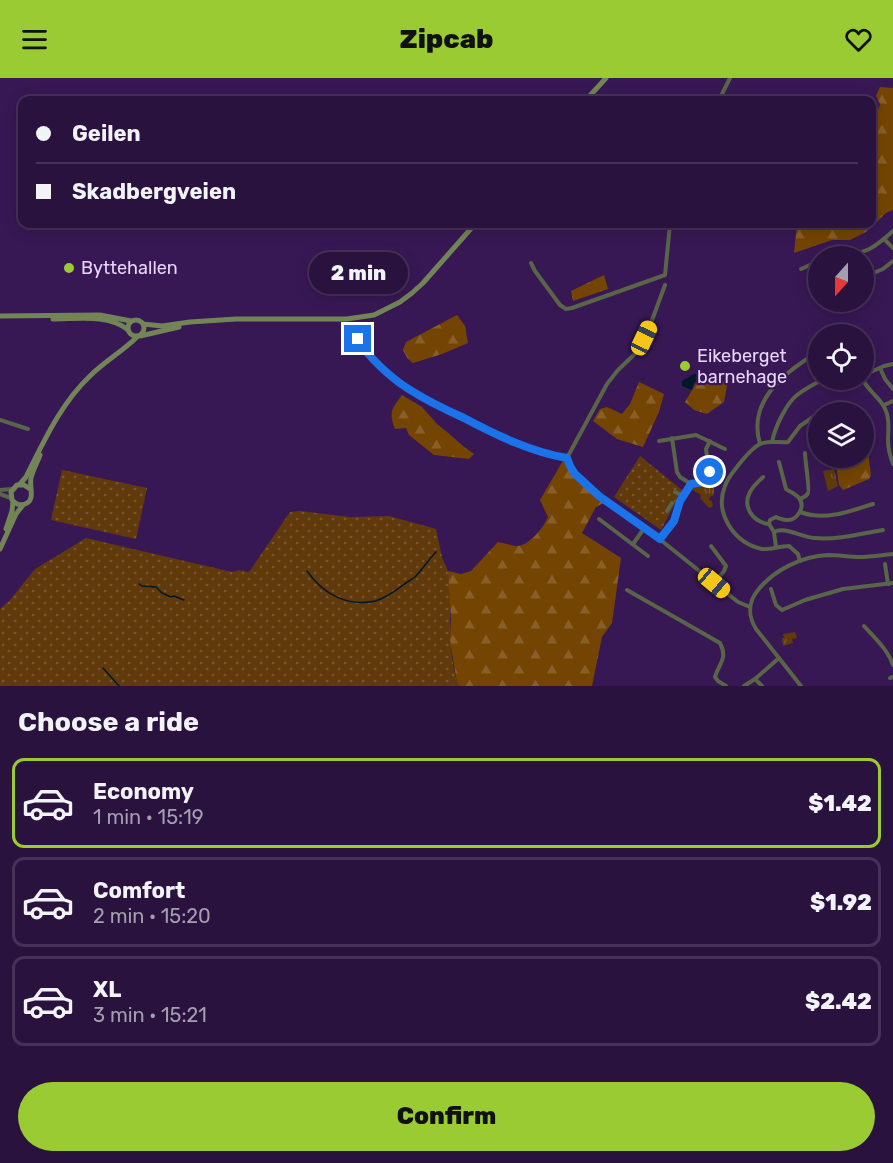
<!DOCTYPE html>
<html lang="en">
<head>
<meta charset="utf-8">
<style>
  :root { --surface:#2a123f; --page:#36204a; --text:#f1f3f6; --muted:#a59eb0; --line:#463259; --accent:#9bcb32 }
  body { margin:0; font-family:Rubik,sans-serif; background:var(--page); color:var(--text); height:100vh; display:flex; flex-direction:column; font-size:22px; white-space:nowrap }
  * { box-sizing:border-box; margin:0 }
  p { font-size:20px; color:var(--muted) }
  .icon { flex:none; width:33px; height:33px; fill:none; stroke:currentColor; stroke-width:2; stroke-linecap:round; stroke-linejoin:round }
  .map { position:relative; height:608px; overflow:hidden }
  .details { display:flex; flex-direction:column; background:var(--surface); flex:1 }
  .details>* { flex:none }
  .top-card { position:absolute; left:18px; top:18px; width:858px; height:132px; border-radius:12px; box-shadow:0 3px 15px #0003,0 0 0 2px var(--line); display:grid; align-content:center; height:132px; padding:0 18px; background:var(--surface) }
  .needle { width:39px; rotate:201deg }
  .controls { position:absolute; left:808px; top:168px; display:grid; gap:12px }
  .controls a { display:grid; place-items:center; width:66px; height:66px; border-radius:50%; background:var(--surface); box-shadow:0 3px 15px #0003,0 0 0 2px var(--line); font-size:30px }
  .end { position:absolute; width:27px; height:27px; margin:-14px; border:8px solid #1a73e8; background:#fff; box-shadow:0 0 0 3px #fff }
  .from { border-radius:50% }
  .bubble { position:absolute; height:42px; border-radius:21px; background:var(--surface); box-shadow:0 3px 15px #0003,0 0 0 2px var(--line); font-size:20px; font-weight:800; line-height:42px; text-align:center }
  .car { position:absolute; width:18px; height:36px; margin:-18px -9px; border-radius:8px; box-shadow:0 0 4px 2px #0007; background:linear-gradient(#f5c518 24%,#345 0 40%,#f5c518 0 76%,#345 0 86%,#f5c518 0) }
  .top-card b { display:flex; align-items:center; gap:21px; height:57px; font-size:22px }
  .top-card b+b { border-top:2px solid var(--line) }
  .top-card i { width:15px; height:15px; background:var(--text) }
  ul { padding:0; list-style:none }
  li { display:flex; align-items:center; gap:18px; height:90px; margin:0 12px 9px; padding:0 6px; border:3px solid var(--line); border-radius:12px }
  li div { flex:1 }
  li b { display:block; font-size:22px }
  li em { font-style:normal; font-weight:800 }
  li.selected { border-color:var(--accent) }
  li>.icon { width:54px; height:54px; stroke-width:1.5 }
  h2 { padding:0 18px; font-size:27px; line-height:72px }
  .button { display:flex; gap:12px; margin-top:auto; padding:12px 18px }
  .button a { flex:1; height:69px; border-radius:36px; background:var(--accent); color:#111; font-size:24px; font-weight:800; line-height:69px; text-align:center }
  header { display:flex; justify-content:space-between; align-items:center; height:78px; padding:0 18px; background:var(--accent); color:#111; font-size:27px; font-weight:800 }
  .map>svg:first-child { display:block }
</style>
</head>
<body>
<header><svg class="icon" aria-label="menu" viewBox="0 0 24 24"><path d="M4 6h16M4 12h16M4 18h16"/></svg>Zipcab<svg class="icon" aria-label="heart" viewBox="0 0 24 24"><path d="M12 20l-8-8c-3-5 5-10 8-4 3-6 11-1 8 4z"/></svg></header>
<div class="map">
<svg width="893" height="608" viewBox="0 0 893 608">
  <defs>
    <pattern id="grass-dots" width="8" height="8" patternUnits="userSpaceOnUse" patternTransform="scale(1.5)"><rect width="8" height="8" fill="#603a0a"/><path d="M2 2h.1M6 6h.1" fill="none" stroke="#77562f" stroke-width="1.8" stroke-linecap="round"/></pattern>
    <pattern id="forest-firs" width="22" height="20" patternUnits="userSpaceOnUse" patternTransform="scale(1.5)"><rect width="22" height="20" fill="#744502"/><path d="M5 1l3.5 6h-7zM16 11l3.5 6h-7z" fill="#885f28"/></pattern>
    <pattern id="park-tufts" width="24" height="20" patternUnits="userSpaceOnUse" patternTransform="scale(1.5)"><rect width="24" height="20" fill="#603a0a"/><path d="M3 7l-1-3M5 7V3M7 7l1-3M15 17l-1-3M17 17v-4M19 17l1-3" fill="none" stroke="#77562f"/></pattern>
  </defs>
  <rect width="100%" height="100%" fill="#381854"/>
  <g fill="url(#grass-dots)">
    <path d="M640,378l42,34 -21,40 -47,-33z"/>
    <path d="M62,392l85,18 -11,51 -85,-19z"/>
    <path d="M300,433l50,6 39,-1 47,13c2,9 4,19 6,28 2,6 6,11 6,17 5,37 -2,78 11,112h-459v-77l10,-9 25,-31 51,-31 146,34 7,-2 10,2 41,-60z"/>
  </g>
  <g fill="url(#forest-firs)">
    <path d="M880,9l13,1v122l-7,3 -20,19 -16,8h-18l-38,13 3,-29h75v-106l5,-4 3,-10 -4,-8z"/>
    <path d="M604,197l4,14 -35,12 -2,-10z"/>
    <path d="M457,237l8,11 3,17 -26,11 -29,9 -5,-4 -5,-9 3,-8z"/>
    <path d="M721,300l6,8 -3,16 -17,12 -13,-4 -9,-8 13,-22z"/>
    <path d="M639,304l25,12 -5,18 -16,35 -26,-8 -24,-18 7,-12 7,-2 15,7 8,-10z"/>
    <path d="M402,317l20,12 15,17 10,8 16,14 11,8 -5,5 -35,-4 -25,-20 -3,-7 -11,1c-6,-16 -4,-20 7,-34z"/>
    <path d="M864,342l7,55 -2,4 -26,11 -4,-5 -4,-27h29z"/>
    <path d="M564,381l41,43 -9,5 -14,26 39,25 -9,65 -10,14 -10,49h-133l-3,-9 -6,-37 1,-20 -3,-49 13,3 10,-3 27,-29c5,1 15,4 19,4 12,0 27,-19 31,-29l-8,-17z"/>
  </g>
  <g fill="url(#park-tufts)">
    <path d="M834,391l4,17 -10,5 -5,-20z"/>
    <path d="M706,405l8,4v8l-4,2 -1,3 3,1 1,5 -3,2 -2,-1 -8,-9 1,-3 -10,-6 1,-2z"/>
    <path d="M795,554l2,6 -5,1 1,4 -10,3 -1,-8h2l-1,-4z"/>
  </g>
  <path fill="#01182a" d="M697,295l1,4 -5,8 -1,5 -10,-4v-5l10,-6z"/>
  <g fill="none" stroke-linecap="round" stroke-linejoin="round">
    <g stroke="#01182a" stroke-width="1.5">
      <path d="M307,493c16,23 40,36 68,30 11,-3 20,-10 28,-16 4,-3 8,-5 12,-8 8,-8 13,-17 21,-25"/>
      <path d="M139,506l3,2 14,1 6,6 9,4 3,-1 10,4"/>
      <path d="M103,590l16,18"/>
    </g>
    <g stroke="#596548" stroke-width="4">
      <path d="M719,22l11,-22"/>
      <path d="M884,161l9,9"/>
      <path d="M842,178c25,-3 32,-8 51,-25"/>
      <path d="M531,185l4,8 25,34 6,4 6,-1 93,-33 5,-51"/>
      <path d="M801,191l18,-8"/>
      <path d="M864,199l19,-8 10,-8"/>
      <path d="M665,207l-14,38 -14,29 -19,18 -11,14 -40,74 3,8 5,8 24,22 29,22 24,15 86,69 12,5"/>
      <path d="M359,261c8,17 31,38 48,49 11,7 24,13 36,20 38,20 81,43 124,50"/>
      <path d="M880,290l5,11 8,10"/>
      <path d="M864,297l20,-9 9,-2"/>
      <path d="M863,302c6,12 19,19 23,31 4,10 2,19 2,29 0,8 2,16 5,24"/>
      <path d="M846,305l8,-3"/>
      <path d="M884,327l9,-4"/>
      <path d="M820,334l13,-6"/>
      <path d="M0,342l28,9"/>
      <path d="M672,360l5,34 3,5 11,7 15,-2 4,-3 -4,-30 4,-8"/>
      <path d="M659,363l37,-6 29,14"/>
      <path d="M772,364c3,-15 14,-38 25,-47 8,-6 17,-11 25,-15"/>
      <path d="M760,366c-12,-40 19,-67 50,-87"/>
      <path d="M763,399c-4,4 -10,9 -13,15 -8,15 3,30 19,32"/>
      <path d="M0,412l12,-1"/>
      <path d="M675,414l8,4"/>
      <path d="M0,416l11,4"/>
      <path d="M800,421c2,-1 7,-3 8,-6 2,-2 -3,-33 -3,-40"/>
      <path d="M667,433l5,-8"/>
      <path d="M800,434c25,9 48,0 73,-8"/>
      <path d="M599,441l49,37"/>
      <path d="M774,454c10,-6 27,5 40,6 23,2 46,-4 69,-8"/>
      <path d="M660,461l14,-18 6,-20 11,-17"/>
      <path d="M633,466l12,-17"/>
      <path d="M711,468l15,20 -2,5 -10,12"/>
      <path d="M776,469l-2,-15 -5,-8 1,-4 6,-3c1,1 9,3 10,3 11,1 20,-13 13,-22 -3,-4 -9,-6 -13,-9l-7,-27"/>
      <path d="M800,483l-2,-7 -9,-8c-9,0 -20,4 -27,3 -28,-6 -48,-36 -37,-63 3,-9 10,-16 15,-23 6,-7 12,-15 20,-19 9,-4 19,-1 28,-2l12,-16 19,-13"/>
      <path d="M885,486l3,20"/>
      <path d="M771,511l5,16 6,5 23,-10 38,-11 50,-6"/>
      <path d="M627,512l93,53c8,16 -1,20 -5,34l3,4 8,5"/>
      <path d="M864,548c11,12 24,24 29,39"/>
      <path d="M890,600l3,-1"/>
      <path d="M755,601l7,7"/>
      <path d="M744,608l11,-7 24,-21"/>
      <path d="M801,608l-45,-57c-8,-13 -8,-27 2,-39 16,-20 44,-34 70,-35 11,0 21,2 32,2 11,0 22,-2 33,-3"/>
    </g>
    <g stroke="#728556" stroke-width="5">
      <path d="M586,22l20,-22"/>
      <path d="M0,238l100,-1 31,6"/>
      <path d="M53,241c25,0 54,-5 74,10"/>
      <circle cx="136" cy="250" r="8"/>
      <path d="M143,246l19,2 28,-4 46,-3h111l27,-4 26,-13 12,-9 11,-10 52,-59"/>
      <path d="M140,258l39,-9"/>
      <path d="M20,406l6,-7c18,-36 35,-74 65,-102 14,-14 32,-24 46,-38"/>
      <path d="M30,411l-6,-4h-7l-6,7 1,8c4,4 7,6 13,4 11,-4 4,-17 6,-26 2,-8 6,-15 9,-23"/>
      <path d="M6,451l6,-18 1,-9"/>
      <path d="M0,471l16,-35 7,-9"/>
    </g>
  </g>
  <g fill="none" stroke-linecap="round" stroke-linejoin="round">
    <path stroke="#1a73e8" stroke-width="8" d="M358,261c9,17 32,38 49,49 17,11 37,21 57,30 32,17 67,34 103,40l3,8 5,8 24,22 61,43 14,-18 6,-20 11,-17 18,-3 1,-2v-7"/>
  </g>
  <g fill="#9bcb32" stroke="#381854" stroke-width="2">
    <circle cx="69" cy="190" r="6"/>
    <circle cx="685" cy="288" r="6"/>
  </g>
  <g text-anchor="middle" stroke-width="4.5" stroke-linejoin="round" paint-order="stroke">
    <g font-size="18" fill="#e7d6fb" stroke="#381854" text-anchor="start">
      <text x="81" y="196">Byttehallen</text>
      <text x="697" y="284">Eikeberget<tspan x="697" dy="21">barnehage</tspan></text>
    </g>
  </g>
</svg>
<div class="controls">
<a><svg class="needle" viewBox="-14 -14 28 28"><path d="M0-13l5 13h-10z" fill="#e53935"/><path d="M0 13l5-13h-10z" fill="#a59eb0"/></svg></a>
<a><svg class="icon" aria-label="locate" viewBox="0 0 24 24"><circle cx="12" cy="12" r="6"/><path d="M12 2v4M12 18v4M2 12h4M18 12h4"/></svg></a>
<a><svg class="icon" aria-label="layers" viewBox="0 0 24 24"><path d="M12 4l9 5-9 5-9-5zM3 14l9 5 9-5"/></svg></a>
</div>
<i class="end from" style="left:710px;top:394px"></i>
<i class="end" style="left:358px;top:261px"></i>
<div class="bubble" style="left:309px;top:174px;width:99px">2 min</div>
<i class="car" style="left:644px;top:260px;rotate:25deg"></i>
<i class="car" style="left:714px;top:505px;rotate:130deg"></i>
<div class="top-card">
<b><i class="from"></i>Geilen</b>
<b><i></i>Skadbergveien</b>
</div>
</div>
<section class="details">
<h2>Choose a ride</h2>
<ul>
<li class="selected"><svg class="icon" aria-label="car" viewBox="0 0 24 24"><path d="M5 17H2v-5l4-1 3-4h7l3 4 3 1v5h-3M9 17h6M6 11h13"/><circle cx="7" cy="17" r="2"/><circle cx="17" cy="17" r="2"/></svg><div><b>Economy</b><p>1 min · 15:19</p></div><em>$1.42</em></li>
<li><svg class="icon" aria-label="car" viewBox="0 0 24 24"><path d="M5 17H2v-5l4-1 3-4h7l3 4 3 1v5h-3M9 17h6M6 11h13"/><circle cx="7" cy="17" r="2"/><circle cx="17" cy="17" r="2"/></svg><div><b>Comfort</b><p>2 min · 15:20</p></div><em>$1.92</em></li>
<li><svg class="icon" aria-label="car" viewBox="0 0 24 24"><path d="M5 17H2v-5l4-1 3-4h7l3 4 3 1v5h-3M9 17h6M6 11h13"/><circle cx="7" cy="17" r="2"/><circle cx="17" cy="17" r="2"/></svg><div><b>XL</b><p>3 min · 15:21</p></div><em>$2.42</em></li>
</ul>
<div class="button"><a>Confirm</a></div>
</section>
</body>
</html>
